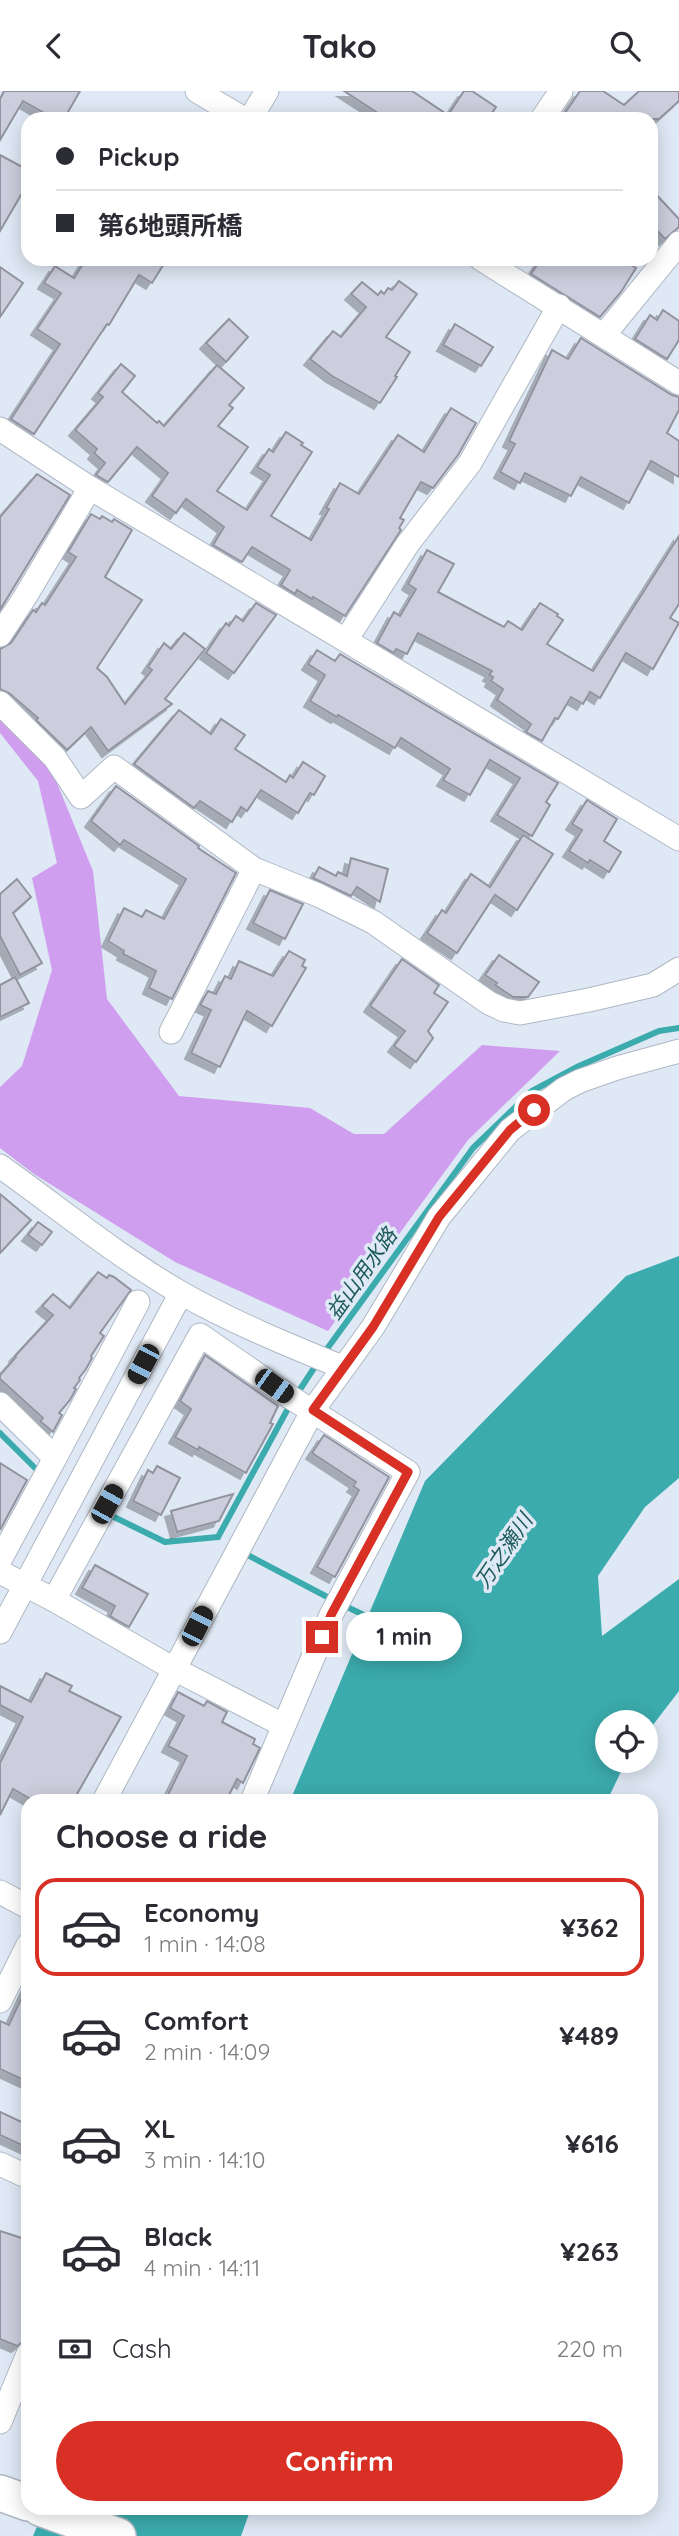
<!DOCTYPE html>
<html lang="en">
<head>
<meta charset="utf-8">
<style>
  :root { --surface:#fff; --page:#f2f2f3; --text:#2b2b33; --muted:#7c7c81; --line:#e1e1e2; --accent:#d93025 }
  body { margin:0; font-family:Quicksand,"Noto Sans JP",sans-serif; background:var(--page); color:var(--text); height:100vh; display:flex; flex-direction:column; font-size:26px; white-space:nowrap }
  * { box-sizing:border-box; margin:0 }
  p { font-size:23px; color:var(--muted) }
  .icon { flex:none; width:38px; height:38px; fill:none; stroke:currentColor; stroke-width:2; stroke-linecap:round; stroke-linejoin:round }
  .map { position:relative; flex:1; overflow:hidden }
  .panel { position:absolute; left:21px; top:1703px; width:637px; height:721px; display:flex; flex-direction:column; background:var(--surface); border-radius:21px; box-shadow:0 4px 18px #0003 }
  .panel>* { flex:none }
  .guide { position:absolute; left:21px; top:21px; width:637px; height:154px; border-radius:21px; box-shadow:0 4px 18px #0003; display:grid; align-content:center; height:154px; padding:0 35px; background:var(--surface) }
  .tools { position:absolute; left:595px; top:1619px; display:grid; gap:14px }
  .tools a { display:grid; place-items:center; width:63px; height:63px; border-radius:50%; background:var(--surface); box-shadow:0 4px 18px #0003; font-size:35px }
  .end { position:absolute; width:32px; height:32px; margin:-16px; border:9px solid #d93025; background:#fff; box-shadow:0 0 0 4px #fff }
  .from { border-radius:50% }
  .bubble { position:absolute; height:49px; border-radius:24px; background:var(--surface); box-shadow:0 4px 18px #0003; font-size:23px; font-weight:800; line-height:49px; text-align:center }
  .car { position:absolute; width:21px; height:42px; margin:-21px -10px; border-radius:9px; box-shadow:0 0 5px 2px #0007; background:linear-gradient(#222 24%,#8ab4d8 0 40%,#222 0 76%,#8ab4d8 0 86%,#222 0) }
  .guide b { display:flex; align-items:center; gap:24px; height:66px; font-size:26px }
  .guide b+b { border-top:2px solid var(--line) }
  .guide i { width:18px; height:18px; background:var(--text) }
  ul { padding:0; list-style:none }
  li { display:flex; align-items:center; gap:21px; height:98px; margin:0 14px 10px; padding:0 21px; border:4px solid transparent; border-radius:21px }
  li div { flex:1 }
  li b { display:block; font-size:26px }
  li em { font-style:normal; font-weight:800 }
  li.selected { border-color:var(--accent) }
  li>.icon { width:63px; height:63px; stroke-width:1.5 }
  h2 { padding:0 35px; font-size:32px; line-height:84px }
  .pay { display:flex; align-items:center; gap:18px; height:77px; padding:0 35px; font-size:26px }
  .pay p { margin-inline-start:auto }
  .primary-button { display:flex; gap:14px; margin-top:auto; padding:14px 35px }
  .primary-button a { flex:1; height:80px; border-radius:42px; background:var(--accent); color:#fff; font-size:28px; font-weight:800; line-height:80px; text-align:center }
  header { display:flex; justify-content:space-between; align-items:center; height:91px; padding:0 35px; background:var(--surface); font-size:32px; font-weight:800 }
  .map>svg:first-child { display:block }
</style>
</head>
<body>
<header><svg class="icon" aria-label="back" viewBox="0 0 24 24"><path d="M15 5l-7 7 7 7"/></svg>Tako<svg class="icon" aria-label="search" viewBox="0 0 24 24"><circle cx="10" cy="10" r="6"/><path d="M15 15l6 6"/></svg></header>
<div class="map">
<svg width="679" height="2445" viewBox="0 0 679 2445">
  <defs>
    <filter id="shadow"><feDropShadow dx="-6" dy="6" stdDeviation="0" flood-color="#0004"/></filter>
  </defs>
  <rect width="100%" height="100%" fill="#dfe9f5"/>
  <path fill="#d09eee" d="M0,623l50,52 43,105 14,128 72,97 131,12 44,26h30l98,-89 78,6 -92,89 -140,191 -153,-69 -141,-88 -34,-26v-61l22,-21 30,-96 -20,-92 25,-15 -19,-82 -38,-48z"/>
  <g fill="#3babad">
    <path d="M679,1165v222l-34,29 -47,69 4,60 77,-57v112l-33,43v-12h-39v39h19l-19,40h-317l135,-320 201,-205z"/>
    <path d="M45,2417h206l-10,28h-208z"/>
  </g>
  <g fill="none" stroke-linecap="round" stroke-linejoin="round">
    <g stroke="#3babad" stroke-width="6">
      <path d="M324,1262l149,-205 59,-57 47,-25 80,-35 20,-3"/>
      <path d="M297,1303l21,-32"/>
      <path d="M0,1342l35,35"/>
      <path d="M114,1426l51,25 53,-5"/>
      <path d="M218,1446l73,-134"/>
      <path d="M244,1462l89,47"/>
      <path d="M343,1514l31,15"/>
    </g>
  </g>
  <g fill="#cdcedd" stroke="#9293a0" stroke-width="2" filter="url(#shadow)">
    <path d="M4,0h76l-16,28h-9l-32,-18 -23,39v-41z"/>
    <path d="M344,0h68l36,24 16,-24h8l24,16 -8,12h-101z"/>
    <path d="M580,0h23l21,14 15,-14h40v10l-20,18h-98z"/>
    <path d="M0,64l28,15v13l-28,48z"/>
    <path d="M651,98l28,30v8l-14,12 -14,-15z"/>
    <path d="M86,168h81l-15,24 -13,-8 -30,50 -2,-1 -73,110 -23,-15 49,-75 -23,-15 24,-36 -17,-10 11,-17 19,12z"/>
    <path d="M541,168h80l15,9 -15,24 -21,25 -69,-43z"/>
    <path d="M0,176l23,16 -23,34z"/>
    <path d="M399,190l18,13 -31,43 24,15 -15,24 2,1 -17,26 -48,-27 -22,-17 23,-28 8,6 25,-30 -15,-13 11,-12 16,13 3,-4 3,3 4,-6 4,2z"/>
    <path d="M663,219l16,11v19l-12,19 -32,-20 15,-24 7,5z"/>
    <path d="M229,228l19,18 -22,25 -20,-19z"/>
    <path d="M455,233l38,23 -12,19 -38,-21z"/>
    <path d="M581,247l91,57 7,2v13l-12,23 12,8v36l-28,-16 -22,42 -48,-26 -10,19 -46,-23 -5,10 -20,-11 15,-28 -6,-3 43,-91 16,9z"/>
    <path d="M121,273l14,12 -13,16 35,31 2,-2 5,5 53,-61 27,23 -15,17 4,3 -15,18 30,21 -31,44 30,19 23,-35 -13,-8 12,-18 4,3 13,-20 17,11 -2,2 11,7 -41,64 40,24 18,-31 -3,-1 14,-25 19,11 39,-59 26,17 27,-44 25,15 -18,32 -25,33 -12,-6 -21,36 4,2 -5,8 2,2 -56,86 -32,-19 -1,2 -15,-9 -2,4 -14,-9 9,-15 -38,-23 -10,15 -29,-17 11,-18 -38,-28 -10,14 -24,-17 16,-23 -31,-26 -29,35 -12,-7 9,-12 -11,-10 3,-4 -22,-19 28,-33 -5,-4z"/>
    <path d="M37,383l33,21 -70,115v-93z"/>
    <path d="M91,423l9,5 2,-3 10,6 2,-3 18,11 -27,47 37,23 -45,68 10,9 18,27 27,-34 -4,-3 16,-24 7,6 13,-16 21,16 -40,50 7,5 -64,47 -17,-24 -24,23 -31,-30 2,-2 -29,-25 -9,-4v-40l11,-6 22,-33 3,2 6,-9 3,2 31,-48 -8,-5z"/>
    <path d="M679,445v68l-9,14 9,5 -26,46 -27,-16 -26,45 -10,-6 -7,12 -12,-7 -13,22 -3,-1 -13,23 -16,-9 5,-8 -34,-24 6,-11 -12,-8 2,-4 -4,-2 3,-4 -74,-38 -11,21 -11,-5 -2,4 -17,-10 17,-31 6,4 16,-27 -8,-5 19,-34 27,14 -16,28 66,35 4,-6 14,9 18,-27 18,11 -1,2 6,4 -16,24 46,27z"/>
    <path d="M256,512l20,12 -42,58 -28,-20 20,-30 3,3 7,-10 7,5z"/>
    <path d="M317,559l18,11 5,-7 218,129 -12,19 4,3 -18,31 -35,-21 23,-37 -30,-18 -20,35 -27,-15 7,-11 -49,-31 -6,10 -57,-33 -1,2 -27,-16 15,-26 -17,-11z"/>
    <path d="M179,619l32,24 10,-15 24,16 -10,14 51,33 4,-7 3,3 10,-16 22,14 -11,19 -4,-2 -12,20 -37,-23 -14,21 -6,-4 -9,15 -32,-21 -6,7 -60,-44z"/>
    <path d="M116,695l83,60 -1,2 38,25 -64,126 -23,-11 7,-17 -33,-17 1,-3 -16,-10 16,-33 18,9 4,-7 18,9 22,-40 -62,-39 -4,5 -29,-24z"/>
    <path d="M587,709l30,19 -13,22 17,11 -12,20 -19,-12 -2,3 -19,-12 13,-21 -10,-6z"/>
    <path d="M523,744l30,19 -36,56 -22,-15 -38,58 -30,-20 15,-23 4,3 25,-39 19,13z"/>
    <path d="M351,767l37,11 -8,33 -23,-15 -6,9 -38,-18 6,-11 17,9 2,-4 9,4z"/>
    <path d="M17,788l14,18 -18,16 29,50 -22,12 -20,-39v-42z"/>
    <path d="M270,799l33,14 -18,35 -32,-16z"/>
    <path d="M289,860l16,9 -3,6 4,2 -34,58 -25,-15 -27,56 -29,-14 20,-43 -11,-5 8,-14 8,3 9,-18 6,3 8,-18 34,15z"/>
    <path d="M499,864l40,27 -11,15h-15l-18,-12 2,-2 -12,-8z"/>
    <path d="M402,868l37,26 -5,8 14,9 -20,29 5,7 -17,24 -22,-16 11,-15 -35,-25z"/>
    <path d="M15,886l14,26 -29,14v-32z"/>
    <path d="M0,1103l31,26 -31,33z"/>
    <path d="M38,1131l14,10 -10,13 -14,-10z"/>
    <path d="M98,1181l9,6 2,-3 5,2 17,13 -31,43 4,3 -13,20 1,2 -6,11 -7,9 1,2 -6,8 2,1 -6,11 -11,13 3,2 -9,17 -13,-11 3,-3 -43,-39v-4l16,-18 -1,-1 38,-41 -11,-9 11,-12 17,14z"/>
    <path d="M205,1264l73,51 -8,17 3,1 -27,49 -47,-26 -1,3 -23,-13 16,-28 -11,-8z"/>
    <path d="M324,1344l65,42 -54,100 -18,-10 42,-77 -6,-4 3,-4 -44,-29z"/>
    <path d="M0,1372l27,17 -27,50z"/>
    <path d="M157,1375l23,12 -19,37 -28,-14 15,-31 5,3z"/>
    <path d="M233,1403l-14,27 -42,11 -6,-21z"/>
    <path d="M95,1474l53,29 -19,33 -19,-11 5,-10 -33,-18z"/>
    <path d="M46,1582l26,13 -3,5 52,26 -48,84h-39l-21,-12 -13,26v-52l23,-46 -23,-12v-19l31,16z"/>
    <path d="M178,1601l26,14 3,-5 20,11 -5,10 33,17 -2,5 7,4 -17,35 -6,-4 -11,22h-61l22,-45 -19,-10 16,-30 -14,-8z"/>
    <path d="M28,1893v98l-28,-13v-48l9,4z"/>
    <path d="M0,2021l28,13v23l-28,-13z"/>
    <path d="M0,2140l28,9v92l-4,9 -7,5 -17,-7z"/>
  </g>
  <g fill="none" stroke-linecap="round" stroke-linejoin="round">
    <defs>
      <g id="minor">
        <path d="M197,0l47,28"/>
        <path d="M250,28l17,-28"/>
        <path d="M542,28l19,-28"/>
        <path d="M481,168l198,124"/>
        <path d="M604,244l75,-92"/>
        <path d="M0,338l90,59 589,351"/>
        <path d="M0,544l25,-38 65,-109"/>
        <path d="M346,549l61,-95 63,-82 89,-157"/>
        <path d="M0,612l55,55 26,39 33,-30 140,102 64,26 55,27 116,81 15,7 16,3 69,-13 64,-15 26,-16"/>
        <path d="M171,941l83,-163"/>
        <path d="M0,1075c59,42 117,90 181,127 51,29 107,52 161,74"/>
        <path d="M0,1313l55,54 -55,102"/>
        <path d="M55,1367l83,-156"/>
        <path d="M0,1481l54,28 146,-265 90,62 118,75 -77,143 -79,186"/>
        <path d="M54,1509l120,69 109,56"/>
        <path d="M0,1541l181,-339"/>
        <path d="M104,1710l209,-391 60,-83 66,-110 71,-87 54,-41 16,-8 37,-13 62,-17"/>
        <path d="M0,1801l28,15"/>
        <path d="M0,1910l28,-56"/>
        <path d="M0,2073l28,13"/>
        <path d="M0,2331l28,-68"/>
      </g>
      <g id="highway">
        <path d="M0,2402l28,10"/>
        <path d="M40,2417l78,28"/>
      </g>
    </defs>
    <use href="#minor" stroke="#aeb8c4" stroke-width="25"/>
    <use href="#highway" stroke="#aeb8c4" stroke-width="38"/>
    <use href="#minor" stroke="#fff" stroke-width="23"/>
    <use href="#highway" stroke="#fff" stroke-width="35"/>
  </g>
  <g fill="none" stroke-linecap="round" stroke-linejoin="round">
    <path stroke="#d93025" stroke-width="9" d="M322,1546l9,-22 77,-143 -95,-62 60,-83 66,-110 71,-87 24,-20"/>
  </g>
  <g text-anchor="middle" stroke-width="7" stroke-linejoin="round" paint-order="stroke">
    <g font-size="21" font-style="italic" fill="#1d5a5b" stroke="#dfe9f5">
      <text transform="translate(362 1183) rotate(-55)" y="7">益山用水路</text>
      <text transform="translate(504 1460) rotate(-56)" y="7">万之瀬川</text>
    </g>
  </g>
</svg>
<div class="tools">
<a><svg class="icon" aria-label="locate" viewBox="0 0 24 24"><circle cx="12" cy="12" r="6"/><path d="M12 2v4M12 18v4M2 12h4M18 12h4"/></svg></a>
</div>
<i class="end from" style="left:534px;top:1019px"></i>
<i class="end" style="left:322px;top:1546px"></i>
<div class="bubble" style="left:346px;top:1521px;width:116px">1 min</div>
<i class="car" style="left:143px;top:1273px;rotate:208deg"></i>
<i class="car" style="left:274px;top:1295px;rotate:126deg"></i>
<i class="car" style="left:107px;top:1413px;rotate:29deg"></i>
<i class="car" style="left:197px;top:1535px;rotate:27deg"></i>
<div class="guide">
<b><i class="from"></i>Pickup</b>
<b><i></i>第6地頭所橋</b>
</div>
<section class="panel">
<h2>Choose a ride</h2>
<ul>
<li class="selected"><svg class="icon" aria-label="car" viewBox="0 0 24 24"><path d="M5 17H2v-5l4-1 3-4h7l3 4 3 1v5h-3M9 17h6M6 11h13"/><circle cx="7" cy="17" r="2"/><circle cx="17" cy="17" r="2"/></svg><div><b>Economy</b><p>1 min · 14:08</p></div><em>¥362</em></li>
<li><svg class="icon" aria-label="car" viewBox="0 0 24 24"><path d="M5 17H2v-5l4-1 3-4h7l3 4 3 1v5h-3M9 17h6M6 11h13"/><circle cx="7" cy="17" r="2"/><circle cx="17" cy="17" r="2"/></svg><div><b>Comfort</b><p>2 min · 14:09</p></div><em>¥489</em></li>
<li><svg class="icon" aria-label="car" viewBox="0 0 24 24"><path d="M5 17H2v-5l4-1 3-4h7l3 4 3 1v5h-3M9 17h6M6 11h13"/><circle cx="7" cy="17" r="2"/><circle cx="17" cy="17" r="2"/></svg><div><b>XL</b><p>3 min · 14:10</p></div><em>¥616</em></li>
<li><svg class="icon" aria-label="car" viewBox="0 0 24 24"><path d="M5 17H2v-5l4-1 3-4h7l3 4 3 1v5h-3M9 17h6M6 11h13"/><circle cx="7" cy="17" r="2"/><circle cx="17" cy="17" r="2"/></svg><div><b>Black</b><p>4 min · 14:11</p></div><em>¥263</em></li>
</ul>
<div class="pay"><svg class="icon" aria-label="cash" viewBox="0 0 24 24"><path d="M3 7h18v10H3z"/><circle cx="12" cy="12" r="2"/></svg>Cash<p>220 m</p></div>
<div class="primary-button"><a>Confirm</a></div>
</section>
</div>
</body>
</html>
